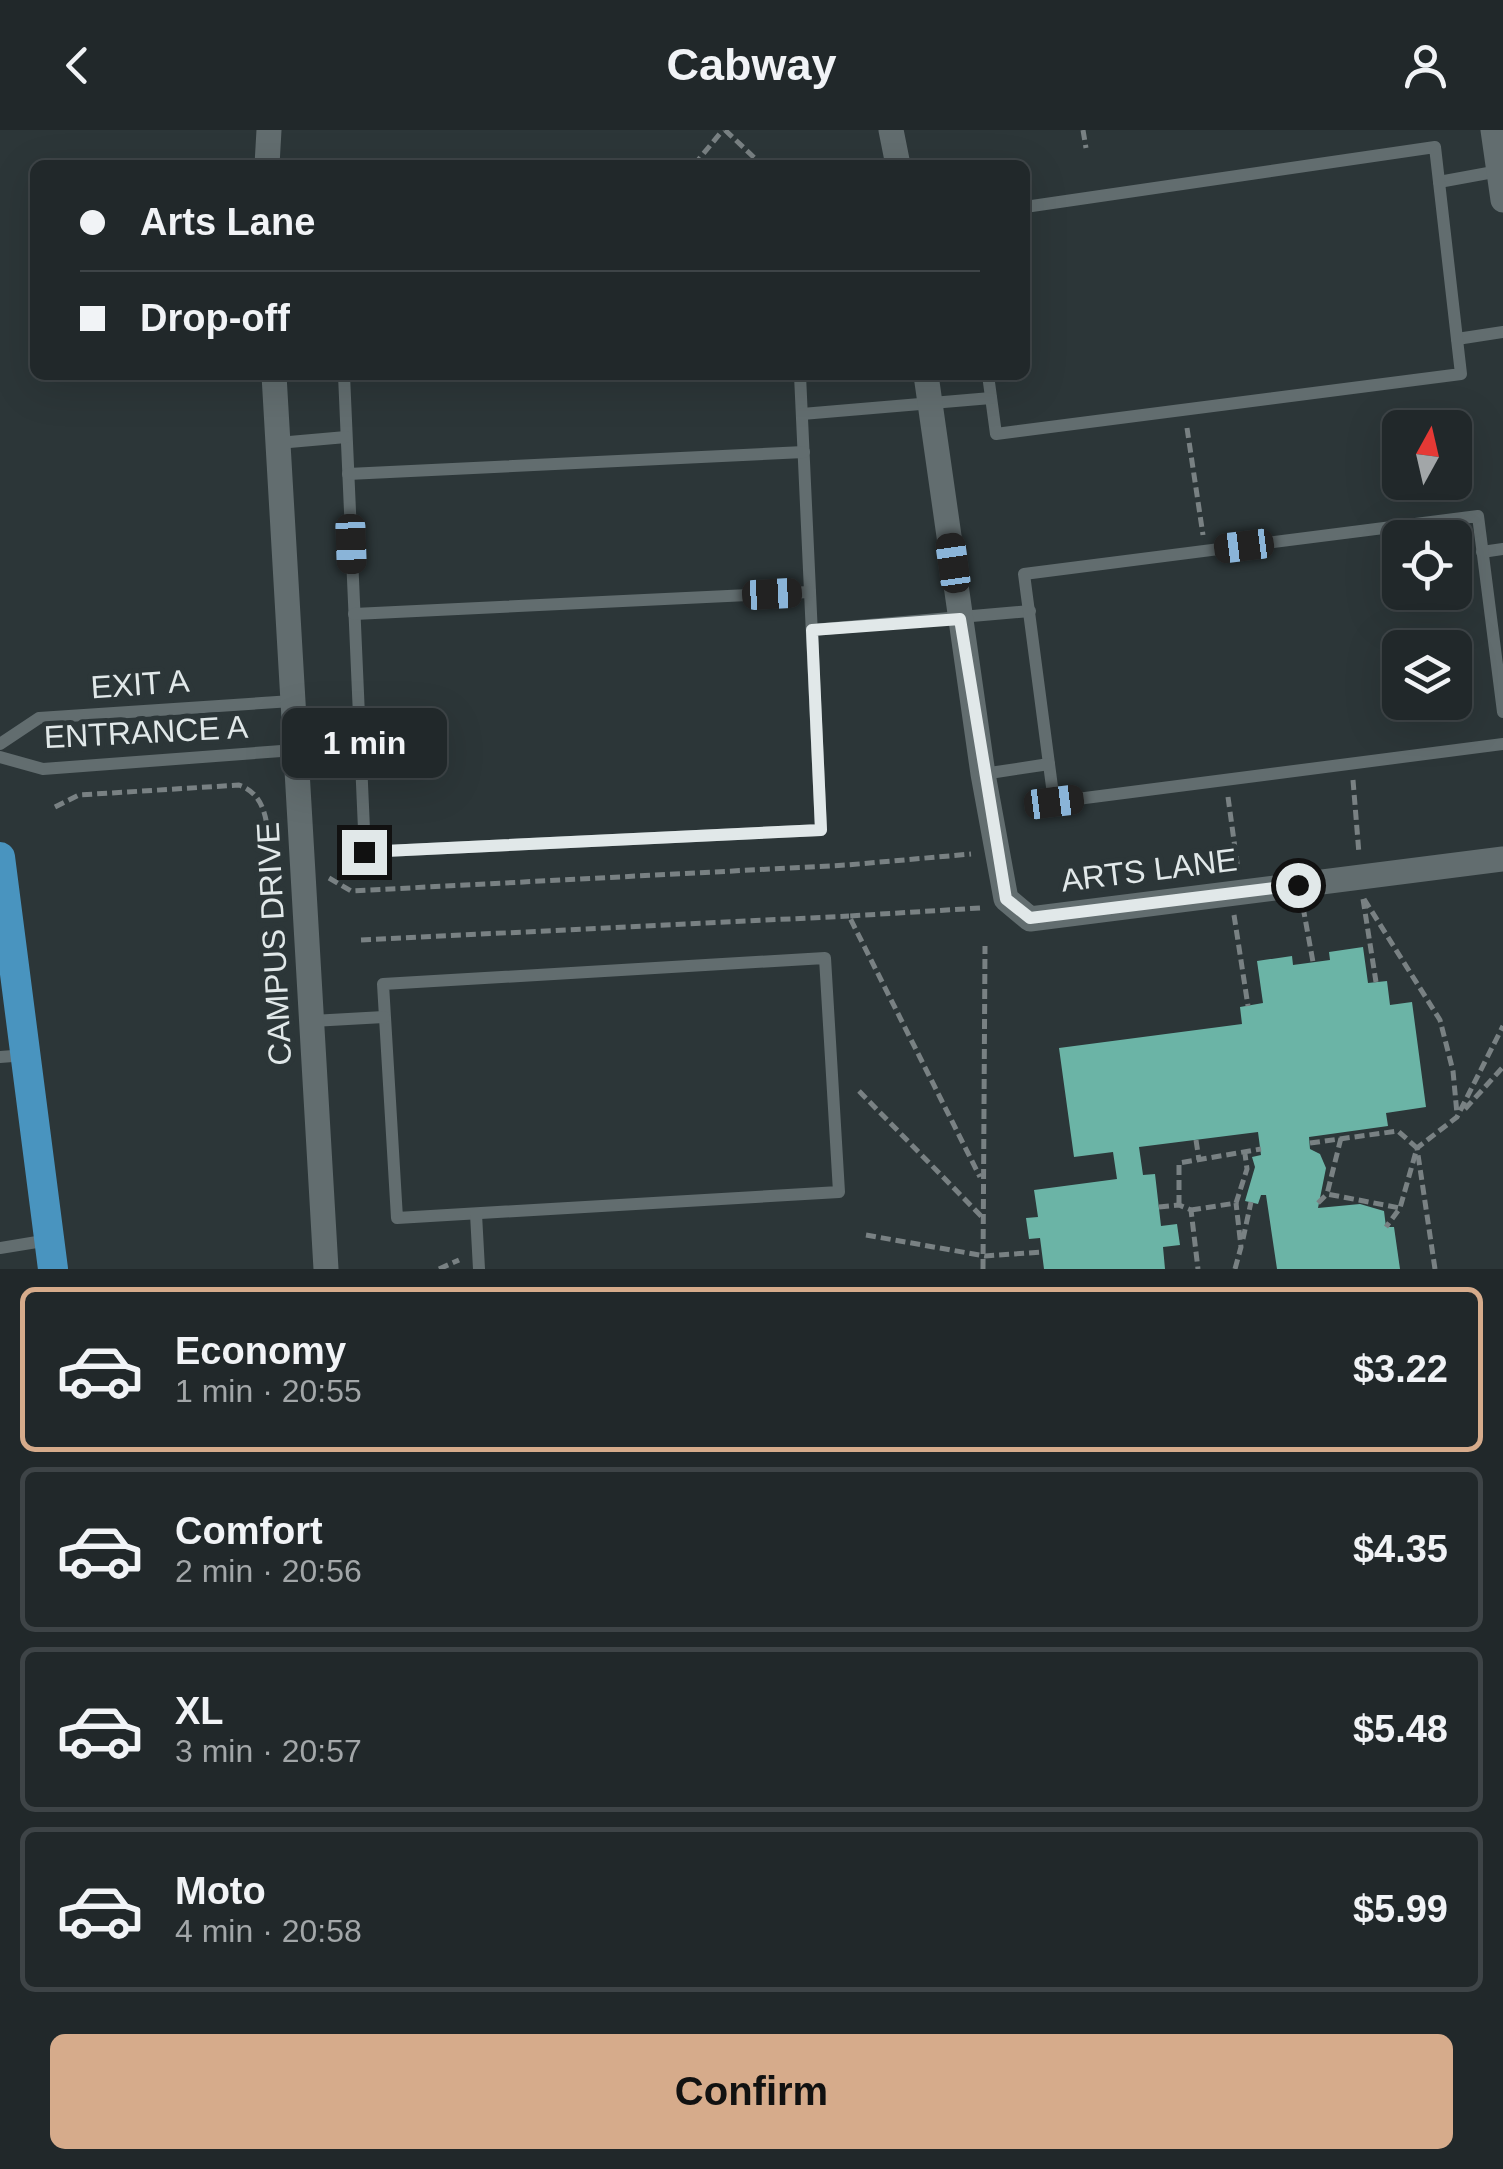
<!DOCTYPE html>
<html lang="en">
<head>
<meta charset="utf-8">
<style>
  :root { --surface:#21282a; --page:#293032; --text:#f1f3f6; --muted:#a2a6a8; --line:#3e4447; --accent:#d6ab8b }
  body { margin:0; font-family:Arial,sans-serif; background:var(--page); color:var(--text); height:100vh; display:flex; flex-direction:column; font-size:38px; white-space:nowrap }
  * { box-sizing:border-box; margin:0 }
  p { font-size:32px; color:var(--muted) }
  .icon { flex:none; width:55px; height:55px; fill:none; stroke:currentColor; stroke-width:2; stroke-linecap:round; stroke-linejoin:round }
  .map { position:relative; height:1139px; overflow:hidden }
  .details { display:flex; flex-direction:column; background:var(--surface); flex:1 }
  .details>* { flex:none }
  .banner { position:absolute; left:30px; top:30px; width:1000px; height:220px; border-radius:15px; box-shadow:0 10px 40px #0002,0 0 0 2px var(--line); display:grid; align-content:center; height:220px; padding:0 50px; background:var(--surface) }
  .needle { width:65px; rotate:8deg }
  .controls { position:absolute; left:1382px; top:280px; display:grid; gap:20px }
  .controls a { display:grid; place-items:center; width:90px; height:90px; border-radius:15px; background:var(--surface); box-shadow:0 10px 40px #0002,0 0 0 2px var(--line); font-size:50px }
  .end { position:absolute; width:45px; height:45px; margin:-22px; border:12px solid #e1e8e9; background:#111; box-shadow:0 0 0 5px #111 }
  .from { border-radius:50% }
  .bubble { position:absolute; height:70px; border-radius:15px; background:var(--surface); box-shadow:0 10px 40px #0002,0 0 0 2px var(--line); font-size:32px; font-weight:700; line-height:70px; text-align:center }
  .car { position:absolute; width:30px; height:60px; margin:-30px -15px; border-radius:12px; box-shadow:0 0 8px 2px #0007; background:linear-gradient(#222 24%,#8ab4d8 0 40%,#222 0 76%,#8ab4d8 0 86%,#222 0) }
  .banner b { display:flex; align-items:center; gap:35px; height:95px; font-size:38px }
  .banner b+b { border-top:2px solid var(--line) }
  .banner i { width:25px; height:25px; background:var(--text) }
  ul { padding:18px 0 0; list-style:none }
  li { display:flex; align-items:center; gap:30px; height:165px; margin:0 20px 15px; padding:0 30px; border:5px solid var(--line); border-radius:15px }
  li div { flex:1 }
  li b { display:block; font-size:38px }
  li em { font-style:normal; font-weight:700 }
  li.current { border-color:var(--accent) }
  li>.icon { width:90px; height:90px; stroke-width:1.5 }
  .primary-button { display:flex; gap:20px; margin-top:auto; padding:20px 50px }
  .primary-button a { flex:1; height:115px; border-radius:15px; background:var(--accent); color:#111; font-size:40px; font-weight:700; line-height:115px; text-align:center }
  header { display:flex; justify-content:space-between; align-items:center; height:130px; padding:0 50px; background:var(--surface); font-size:45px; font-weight:700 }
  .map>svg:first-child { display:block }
</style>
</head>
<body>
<header><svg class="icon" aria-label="back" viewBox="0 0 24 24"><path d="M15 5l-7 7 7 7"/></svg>Cabway<svg class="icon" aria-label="person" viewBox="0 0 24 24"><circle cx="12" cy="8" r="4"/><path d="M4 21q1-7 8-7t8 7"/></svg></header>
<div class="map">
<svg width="1503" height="1139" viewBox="0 0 1503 1139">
  <rect width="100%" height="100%" fill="#2c3638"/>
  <path fill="#6bb4a6" d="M1363,817l5,36 19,-2 3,24 22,-3 14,105 -40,6 2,13 -79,11 1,12 10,5 6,14 -8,40 42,-4 24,7 2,16h8l6,42h-123l-11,-74h-5l-3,9 -13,-3 10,-34 -3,-10 9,-2 -3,-23 -119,15 4,28 12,-1 6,52 16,-2 3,21 -17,2 2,22h-121l-4,-31 -11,1 -3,-21 12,-1 -4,-27 83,-11 -4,-27 -39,5 -15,-109 183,-24 -2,-17 23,-4 -6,-42 35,-5 1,9 37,-5 -1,-8z"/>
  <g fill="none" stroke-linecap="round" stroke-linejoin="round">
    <g stroke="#798183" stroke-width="5" stroke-dasharray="10 5" stroke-linecap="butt">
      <path d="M725,0l37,35"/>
      <path d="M1083,0l3,18"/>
      <path d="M694,35l29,-35"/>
      <path d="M1187,298l16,107"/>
      <path d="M1353,650l6,74"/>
      <path d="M1228,667l10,73"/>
      <path d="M55,677l24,-12 160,-10c33,12 28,51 31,81l7,4"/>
      <path d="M329,748l22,13 496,-26 124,-11"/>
      <path d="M1363,769l13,83"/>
      <path d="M1364,769l76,121 13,51 4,43"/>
      <path d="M1303,777l10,55"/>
      <path d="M980,778l-131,8 131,261"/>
      <path d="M1234,785l14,91"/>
      <path d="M361,810l488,-24"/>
      <path d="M859,961l124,127"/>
      <path d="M1465,979l38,-42"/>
      <path d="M1341,1008l-14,56 73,14"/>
      <path d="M1196,1010l3,20"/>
      <path d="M1310,1013l88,-12 19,17 -17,60 -14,19"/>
      <path d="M1318,1073l9,-9"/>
      <path d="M1179,1075v-42l82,-14"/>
      <path d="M1159,1077l20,-2 12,5 7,59"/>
      <path d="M1191,1080l45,-7 11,-34 -2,-15"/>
      <path d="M866,1105l119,21 57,-4"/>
      <path d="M1243,1109l8,-37"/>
      <path d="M439,1139l20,-9"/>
      <path d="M983,1139l2,-323"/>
      <path d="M1235,1139l6,-22 -5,-44"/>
      <path d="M1435,1139l-18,-121 40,-31 46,-91"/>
    </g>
    <g stroke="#626d6f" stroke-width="12">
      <path d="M1439,52l60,-11"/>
      <path d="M1457,209l46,-7"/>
      <path d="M344,245l21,477 456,-22 -21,-455"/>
      <path d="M988,245l8,59 465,-60 -26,-227 -410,60"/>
      <path d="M802,284l189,-16"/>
      <path d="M278,313l68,-6"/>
      <path d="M348,344l456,-22"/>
      <path d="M1482,422l21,-3"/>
      <path d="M354,484l456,-22"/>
      <path d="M812,500l218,-19"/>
      <path d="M1503,582l-25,-196 -454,58 30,228 449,-58"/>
      <path d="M0,614l39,-26 253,-17"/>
      <path d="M0,627l43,12 252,-19"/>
      <path d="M983,644l66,-10"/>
      <path d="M825,828l14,234 -442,26 -14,-234z"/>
      <path d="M312,891l72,-4"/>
      <path d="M0,927l26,-2"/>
      <path d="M476,1084l3,55"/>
      <path d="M0,1118l49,-8"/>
    </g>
    <g stroke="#626d6f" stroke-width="25">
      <path d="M891,0l7,35"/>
      <path d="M1493,0l10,70"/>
      <path d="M267,35l2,-35"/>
      <path d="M274,245l52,894"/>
      <path d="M926,245l57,399 23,125 24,20 473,-60"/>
    </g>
    <path stroke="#4994bf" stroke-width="30" d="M0,727l53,412"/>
  </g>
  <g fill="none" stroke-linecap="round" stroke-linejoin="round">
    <path stroke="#e1e8e9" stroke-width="12" d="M364,722l457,-22 -9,-200 148,-11 46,280 24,19 268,-33"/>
  </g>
  <g text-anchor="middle" stroke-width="10" stroke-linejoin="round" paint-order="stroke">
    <g font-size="32" fill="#e1e8e9" stroke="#2c3638">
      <text transform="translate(140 554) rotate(-4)" y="11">EXIT A</text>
      <text transform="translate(146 602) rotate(-3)" y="11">ENTRANCE A</text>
      <text transform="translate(1149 740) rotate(-7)" y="11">ARTS LANE</text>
      <text transform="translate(274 814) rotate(-93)" y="11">CAMPUS DRIVE</text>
    </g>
  </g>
</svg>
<div class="controls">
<a><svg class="needle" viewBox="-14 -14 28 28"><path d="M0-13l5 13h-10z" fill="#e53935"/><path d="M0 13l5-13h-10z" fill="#a2a6a8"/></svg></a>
<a><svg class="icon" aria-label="locate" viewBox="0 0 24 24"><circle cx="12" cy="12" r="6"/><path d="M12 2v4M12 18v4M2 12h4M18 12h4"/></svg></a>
<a><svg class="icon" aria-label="layers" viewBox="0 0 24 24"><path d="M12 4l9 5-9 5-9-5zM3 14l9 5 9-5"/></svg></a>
</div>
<i class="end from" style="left:1298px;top:755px"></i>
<i class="end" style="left:364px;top:722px"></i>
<div class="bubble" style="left:282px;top:578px;width:165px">1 min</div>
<i class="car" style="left:351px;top:414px;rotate:178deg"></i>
<i class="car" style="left:1244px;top:416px;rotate:263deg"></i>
<i class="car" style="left:953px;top:433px;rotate:352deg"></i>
<i class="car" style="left:772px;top:464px;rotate:87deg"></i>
<i class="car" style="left:1054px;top:672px;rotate:83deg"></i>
<div class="banner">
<b><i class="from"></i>Arts Lane</b>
<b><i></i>Drop-off</b>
</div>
</div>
<section class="details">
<ul>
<li class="current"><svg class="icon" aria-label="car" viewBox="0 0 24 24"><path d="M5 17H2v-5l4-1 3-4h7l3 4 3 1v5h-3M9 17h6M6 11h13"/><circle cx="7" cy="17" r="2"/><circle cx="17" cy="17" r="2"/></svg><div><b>Economy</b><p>1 min · 20:55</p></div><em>$3.22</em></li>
<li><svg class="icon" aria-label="car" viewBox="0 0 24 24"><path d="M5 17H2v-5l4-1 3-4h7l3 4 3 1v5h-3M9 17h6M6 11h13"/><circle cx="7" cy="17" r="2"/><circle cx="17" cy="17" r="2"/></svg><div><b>Comfort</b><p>2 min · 20:56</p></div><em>$4.35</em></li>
<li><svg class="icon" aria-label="car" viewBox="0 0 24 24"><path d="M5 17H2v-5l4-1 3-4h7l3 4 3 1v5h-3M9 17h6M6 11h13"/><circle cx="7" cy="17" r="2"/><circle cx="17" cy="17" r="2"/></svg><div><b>XL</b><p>3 min · 20:57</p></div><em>$5.48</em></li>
<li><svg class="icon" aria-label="car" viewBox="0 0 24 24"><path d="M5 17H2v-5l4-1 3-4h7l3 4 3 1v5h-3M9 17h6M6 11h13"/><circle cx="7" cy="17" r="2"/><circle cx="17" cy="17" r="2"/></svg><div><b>Moto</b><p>4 min · 20:58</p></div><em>$5.99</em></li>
</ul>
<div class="primary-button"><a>Confirm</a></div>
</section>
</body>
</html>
